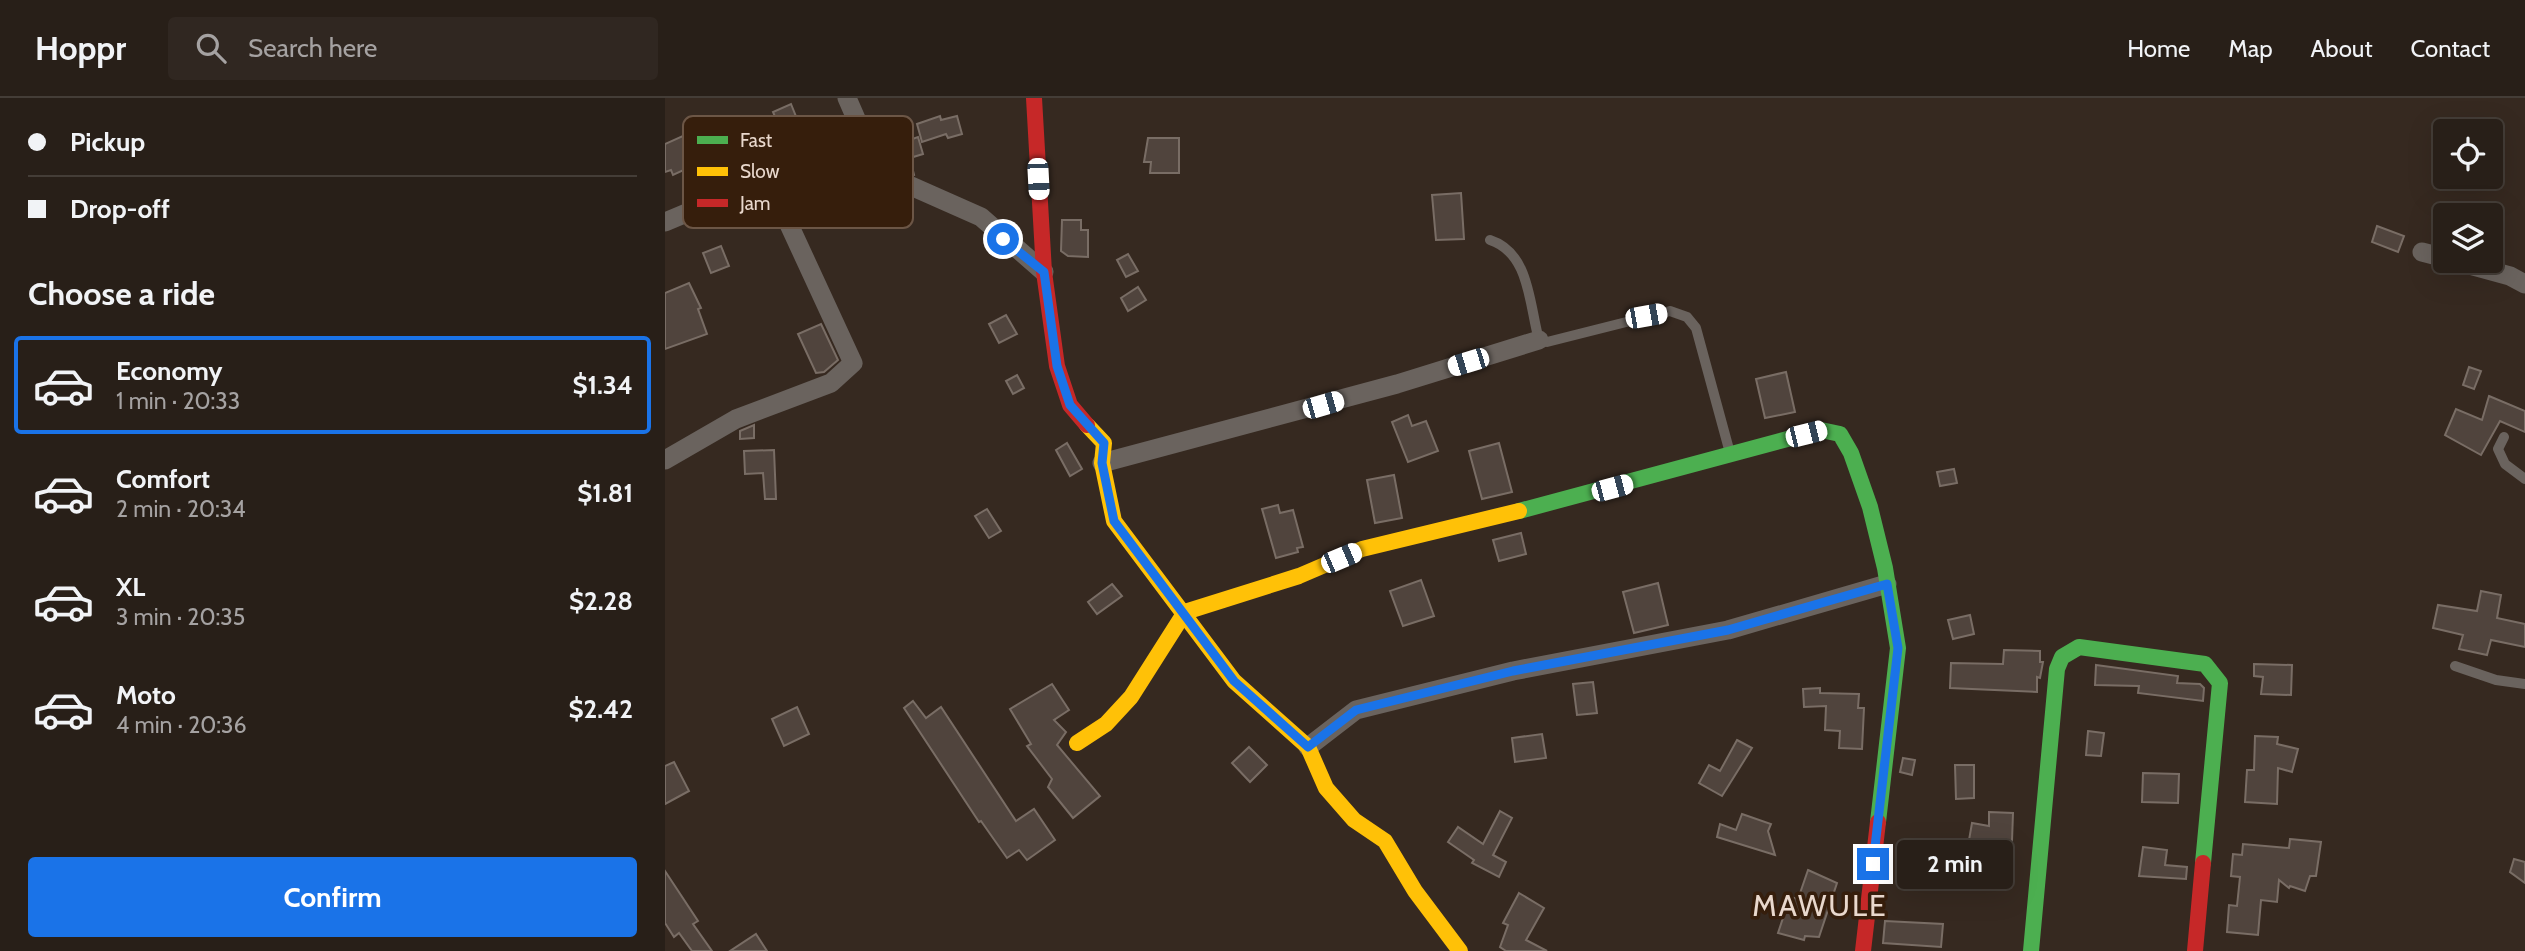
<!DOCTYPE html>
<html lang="en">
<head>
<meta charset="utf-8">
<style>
  :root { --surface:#281f18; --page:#302721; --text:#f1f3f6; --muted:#a5a2a2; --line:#443d37; --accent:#1a73e8 }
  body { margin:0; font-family:Cabin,sans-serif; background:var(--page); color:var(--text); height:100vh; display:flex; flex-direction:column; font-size:26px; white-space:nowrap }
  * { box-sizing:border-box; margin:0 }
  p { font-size:23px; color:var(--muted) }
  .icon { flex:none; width:38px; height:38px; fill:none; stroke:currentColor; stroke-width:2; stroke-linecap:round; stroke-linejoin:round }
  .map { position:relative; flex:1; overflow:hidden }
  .details { display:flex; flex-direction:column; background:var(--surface); width:665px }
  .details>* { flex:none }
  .guide { display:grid; align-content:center; height:154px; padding:0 28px; background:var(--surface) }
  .fabs { position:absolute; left:1768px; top:21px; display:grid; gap:14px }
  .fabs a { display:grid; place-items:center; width:70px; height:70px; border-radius:7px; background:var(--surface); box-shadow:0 7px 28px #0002,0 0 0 2px var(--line); font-size:35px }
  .end { position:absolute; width:32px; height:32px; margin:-16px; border:9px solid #1a73e8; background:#fff; box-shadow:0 0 0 4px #fff }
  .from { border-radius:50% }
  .bubble { position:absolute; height:49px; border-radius:7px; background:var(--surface); box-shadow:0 7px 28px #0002,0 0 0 2px var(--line); font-size:23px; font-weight:700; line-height:49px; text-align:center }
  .car { position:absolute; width:21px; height:42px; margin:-21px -10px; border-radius:9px; box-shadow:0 0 5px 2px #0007; background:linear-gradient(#fff 24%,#345 0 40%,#fff 0 76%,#345 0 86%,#fff 0) }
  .guide b { display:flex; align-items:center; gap:24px; height:66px; font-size:26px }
  .guide b+b { border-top:2px solid var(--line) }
  .guide i { width:18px; height:18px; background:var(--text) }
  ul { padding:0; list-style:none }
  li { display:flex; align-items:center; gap:21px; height:98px; margin:0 14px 10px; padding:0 14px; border:4px solid transparent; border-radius:7px }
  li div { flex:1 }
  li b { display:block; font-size:26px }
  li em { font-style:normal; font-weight:700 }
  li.current { border-color:var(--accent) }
  li>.icon { width:63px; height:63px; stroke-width:1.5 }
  h2 { padding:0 28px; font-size:32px; line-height:84px }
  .cta { display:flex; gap:14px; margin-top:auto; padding:14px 28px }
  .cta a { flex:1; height:80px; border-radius:7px; background:var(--accent); color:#fff; font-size:28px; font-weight:700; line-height:80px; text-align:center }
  header { display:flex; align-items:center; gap:42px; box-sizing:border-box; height:98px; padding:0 35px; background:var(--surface); border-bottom:2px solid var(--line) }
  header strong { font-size:33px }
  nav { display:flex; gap:38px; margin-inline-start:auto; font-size:24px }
  .search { width:490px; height:63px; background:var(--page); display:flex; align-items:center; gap:18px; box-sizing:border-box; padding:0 24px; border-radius:7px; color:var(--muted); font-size:26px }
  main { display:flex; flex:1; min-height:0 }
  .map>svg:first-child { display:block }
</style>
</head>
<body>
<header>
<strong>Hoppr</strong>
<div class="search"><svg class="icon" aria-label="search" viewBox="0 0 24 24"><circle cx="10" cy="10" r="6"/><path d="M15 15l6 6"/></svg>Search here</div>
<nav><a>Home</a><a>Map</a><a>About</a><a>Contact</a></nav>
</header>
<main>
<section class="details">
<div class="guide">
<b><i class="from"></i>Pickup</b>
<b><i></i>Drop-off</b>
</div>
<h2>Choose a ride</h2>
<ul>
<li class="current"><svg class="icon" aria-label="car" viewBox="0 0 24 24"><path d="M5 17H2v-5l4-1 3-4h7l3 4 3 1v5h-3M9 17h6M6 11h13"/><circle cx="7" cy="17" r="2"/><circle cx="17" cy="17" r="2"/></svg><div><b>Economy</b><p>1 min · 20:33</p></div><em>$1.34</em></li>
<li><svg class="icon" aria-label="car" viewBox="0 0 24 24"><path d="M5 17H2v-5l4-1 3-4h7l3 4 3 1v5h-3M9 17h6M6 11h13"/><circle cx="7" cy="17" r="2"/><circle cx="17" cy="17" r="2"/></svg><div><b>Comfort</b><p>2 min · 20:34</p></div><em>$1.81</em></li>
<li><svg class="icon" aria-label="car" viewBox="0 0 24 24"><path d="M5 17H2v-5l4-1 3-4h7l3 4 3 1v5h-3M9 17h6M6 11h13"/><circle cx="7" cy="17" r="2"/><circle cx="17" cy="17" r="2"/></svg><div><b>XL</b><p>3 min · 20:35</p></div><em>$2.28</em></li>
<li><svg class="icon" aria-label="car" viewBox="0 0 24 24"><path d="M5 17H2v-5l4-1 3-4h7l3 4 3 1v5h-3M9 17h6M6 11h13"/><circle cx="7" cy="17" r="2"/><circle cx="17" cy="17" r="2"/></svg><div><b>Moto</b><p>4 min · 20:36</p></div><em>$2.42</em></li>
</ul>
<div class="cta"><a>Confirm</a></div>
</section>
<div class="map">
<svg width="1860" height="853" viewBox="0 0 1860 853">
  <rect width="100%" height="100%" fill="#362920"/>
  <g fill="#50443d" stroke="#796d65" stroke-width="2">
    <path d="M126,6l6,15 -18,7 -6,-14z"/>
    <path d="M275,18l1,4 16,-4 5,18 -14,4 -2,-4 -24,8 -5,-18z"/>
    <path d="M20,37l10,22 -11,5 2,7 -13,6 -2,-5 -6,2v-28z"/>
    <path d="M253,39l5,17 -13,4 4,17 -15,2 -2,-7 -5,1 -9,-22z"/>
    <path d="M483,40h31v35h-29l1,-11h-7z"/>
    <path d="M796,95l3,46 -28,1 -4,-45z"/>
    <path d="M397,122h19v10h7v27l-20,-1 -7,-5z"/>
    <path d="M1712,128l27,10 -6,16 -26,-10z"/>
    <path d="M56,148l8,20 -18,7 -8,-20z"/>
    <path d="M463,156l10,17 -12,6 -9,-17z"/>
    <path d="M24,185l12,25 -3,1 9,25 -42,15v-56z"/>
    <path d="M473,189l8,13 -18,11 -7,-13z"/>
    <path d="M341,217l11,19 -18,9 -10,-19z"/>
    <path d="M156,226l17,36 -14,12 -8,1 -18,-39z"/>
    <path d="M1804,269l12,4 -7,18 -11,-4z"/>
    <path d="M1121,274l9,40 -30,6 -9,-39z"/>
    <path d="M352,277l7,13 -11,6 -7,-13z"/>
    <path d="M1824,298l36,15v21l-25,-11 -19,34 -36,-20 11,-26 26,11z"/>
    <path d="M743,317l4,11 14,-5 12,30 -30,11 -16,-40z"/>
    <path d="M89,327v13l-14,1v-8z"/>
    <path d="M402,345l15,26 -12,7 -14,-26z"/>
    <path d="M834,345l13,49 -30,7 -13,-48z"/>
    <path d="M109,352l2,49h-11l-2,-26 -18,1 -1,-23z"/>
    <path d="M1289,371l3,14 -17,3 -3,-14z"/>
    <path d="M729,377l8,43 -27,5 -8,-43z"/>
    <path d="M613,407l2,8 13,-3 10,37 -6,1 1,4 -22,6 -14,-49z"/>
    <path d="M322,411l14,22 -12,7 -14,-22z"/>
    <path d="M856,435l5,21 -27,7 -6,-21z"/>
    <path d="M756,482l13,36 -31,10 -13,-35z"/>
    <path d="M993,485l10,42 -34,8 -11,-41z"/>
    <path d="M447,486l10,12 -25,18 -9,-12z"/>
    <path d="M1816,493l20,4 -4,23 28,6v23l-34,-7 -4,15 -28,-6 4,-14 -30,-7 5,-23 39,6z"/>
    <path d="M1305,517l4,19 -21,5 -5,-19z"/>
    <path d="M1339,552l36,1v11h3l-3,16 -3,-1v15l-87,-4 1,-25 52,1z"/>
    <path d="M1589,566l38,1 -1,30 -30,-1 2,-17 -9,-1z"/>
    <path d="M1431,567l82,11 -1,7 23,1 4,4 -1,13 -65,-8 1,-7 -44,-1z"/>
    <path d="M928,584l4,31 -20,2 -4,-31z"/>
    <path d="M387,586l17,26 -15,10 12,12 -9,13 43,51 -27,22 -25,-31 4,-8 -25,-33 4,-2 -21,-35z"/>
    <path d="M1155,590v5l39,1 -1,14h6l-2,41 -23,-1 1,-17 -15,-1 1,-24 -22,1 -1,-18z"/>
    <path d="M248,603l13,17 15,-11 75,114 18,-12 21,31 -28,20 -8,-10 -12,8 -26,-37 -2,1 -75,-114z"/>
    <path d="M132,609l12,27 -25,12 -12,-27z"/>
    <path d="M1423,633l16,2 -3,23 -15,-1z"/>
    <path d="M877,636l4,24 -31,4 -3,-24z"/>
    <path d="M1590,638l23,1 -1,7 21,5 -6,23 -14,-4 -1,36 -32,-2 2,-32h7z"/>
    <path d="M1072,642l15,8 -30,48 -23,-13 10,-18 11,6z"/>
    <path d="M584,649l18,18 -17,17 -18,-19z"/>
    <path d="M1238,660l12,2 -3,15 -12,-3z"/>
    <path d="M9,664l15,29 -24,13v-38z"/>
    <path d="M1290,667h19v33l-18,1z"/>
    <path d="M1478,675l36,1 -1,29 -36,-1z"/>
    <path d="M835,713l12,7 -19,37 13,7 -7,15 -27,-14 2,-3 -26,-18 10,-15 25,17z"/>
    <path d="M1324,714l24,1 -1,28 -43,-1 3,-17 17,3z"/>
    <path d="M1077,716l29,10 -3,7 7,24 -58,-18 3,-13 16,6z"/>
    <path d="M1625,741l31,3 -5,34h-6l-5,15 -15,-5 -1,2 -10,-8 -2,22 -16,-2 -3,35 -31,-3 2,-27 8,1 3,-29 -9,-1 2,-22 9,1 1,-11 46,4z"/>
    <path d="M1252,746l43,4 -4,34 -28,-3v-6l-7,-5z"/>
    <path d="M1478,749l24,3 -2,15 22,2 -1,12 -47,-3z"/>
    <path d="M1849,761l11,3v21l-15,-11z"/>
    <path d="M1143,772l29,13 -18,54 -14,-1 -1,4 -26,-7 12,-36 8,2z"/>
    <path d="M0,773l33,50 -5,3 19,27h-20l-13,-18 -5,4 -9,-14z"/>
    <path d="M854,795l25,15 -18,32 21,11h-41l-6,-4 8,-22 -5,-2z"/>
    <path d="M1220,823l58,3 -2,23 -58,-4z"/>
    <path d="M91,836l11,17h-37z"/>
  </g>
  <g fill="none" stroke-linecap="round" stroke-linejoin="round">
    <g stroke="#6a635e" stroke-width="10">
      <path d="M825,142c40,13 39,64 49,100l8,2 123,-31 17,6 9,11 34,125"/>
      <path d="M1839,339l-6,12 7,15 20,15"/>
      <path d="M1790,568l41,14 29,4"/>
    </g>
    <g stroke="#6a635e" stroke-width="19">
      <path d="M182,0l41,94"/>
      <path d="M0,124l50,-21 67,-19 44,14 35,5 50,-15 70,31 63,55"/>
      <path d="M1757,154l23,6"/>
      <path d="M1790,163l55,15 15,8"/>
      <path d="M0,362l71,-41 95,-36 22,-20 -73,-158 2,-23"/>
      <path d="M437,365l295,-79 142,-44"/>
      <path d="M643,649l48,-37 157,-39 215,-41 159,-46"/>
    </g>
    <g stroke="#4caf50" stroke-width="16">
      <path d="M854,413l302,-81 19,4 11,19 19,54 15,61 13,80 -20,174"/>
      <path d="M1366,853l26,-282 5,-12 17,-10 126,17 15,19 -17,180"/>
    </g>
    <g stroke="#ffc107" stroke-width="16">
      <path d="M422,327l17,18 -2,20 12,58 120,160 74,66 18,41 28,32 31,21 30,50 45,60"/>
      <path d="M412,645l29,-19 25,-27 54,-85 114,-36 63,-27 157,-38"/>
    </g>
    <g stroke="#c62828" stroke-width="16">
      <path d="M369,0l10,174 13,94 13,39 17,20"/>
      <path d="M1198,853l15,-129"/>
      <path d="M1530,853l8,-88"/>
    </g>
  </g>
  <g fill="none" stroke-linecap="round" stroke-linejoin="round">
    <path stroke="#1a73e8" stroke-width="9" d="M338,141l41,33 13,94 13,39 34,38 -2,20 12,58 120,160 74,66 48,-37 157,-39 215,-41 159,-46 11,64 -25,216"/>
  </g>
  <g text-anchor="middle" stroke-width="7" stroke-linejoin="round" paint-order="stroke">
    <g font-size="30" letter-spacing="2" fill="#e9d8cd" stroke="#361e0c">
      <text x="1155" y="818">MAWULE</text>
    </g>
  </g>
  <rect x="18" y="18" width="230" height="112" rx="10" fill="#361e0c" stroke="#6c5646" stroke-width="2"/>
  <rect x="32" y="38" width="31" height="8" fill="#4caf50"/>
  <rect x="32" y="69" width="31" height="9" fill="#ffc107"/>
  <rect x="32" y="101" width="31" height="8" fill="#c62828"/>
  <g font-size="19" fill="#e9d8cd">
    <text x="75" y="49">Fast</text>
    <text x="75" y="80">Slow</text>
    <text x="75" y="112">Jam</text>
  </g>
</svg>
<div class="fabs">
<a><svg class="icon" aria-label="locate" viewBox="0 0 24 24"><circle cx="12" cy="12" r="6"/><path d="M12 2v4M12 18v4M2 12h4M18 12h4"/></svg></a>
<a><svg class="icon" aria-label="layers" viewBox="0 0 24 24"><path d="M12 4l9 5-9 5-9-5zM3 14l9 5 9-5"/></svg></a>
</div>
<i class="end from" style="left:338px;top:141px"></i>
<i class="end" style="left:1208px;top:766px"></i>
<div class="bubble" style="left:1232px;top:742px;width:116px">2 min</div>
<i class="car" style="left:373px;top:81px;rotate:177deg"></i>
<i class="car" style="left:981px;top:218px;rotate:80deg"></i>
<i class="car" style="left:803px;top:264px;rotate:253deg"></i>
<i class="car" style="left:658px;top:307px;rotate:74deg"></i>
<i class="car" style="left:1141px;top:336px;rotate:76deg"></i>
<i class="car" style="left:947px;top:390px;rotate:75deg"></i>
<i class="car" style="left:676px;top:460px;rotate:67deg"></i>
</div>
</main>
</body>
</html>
